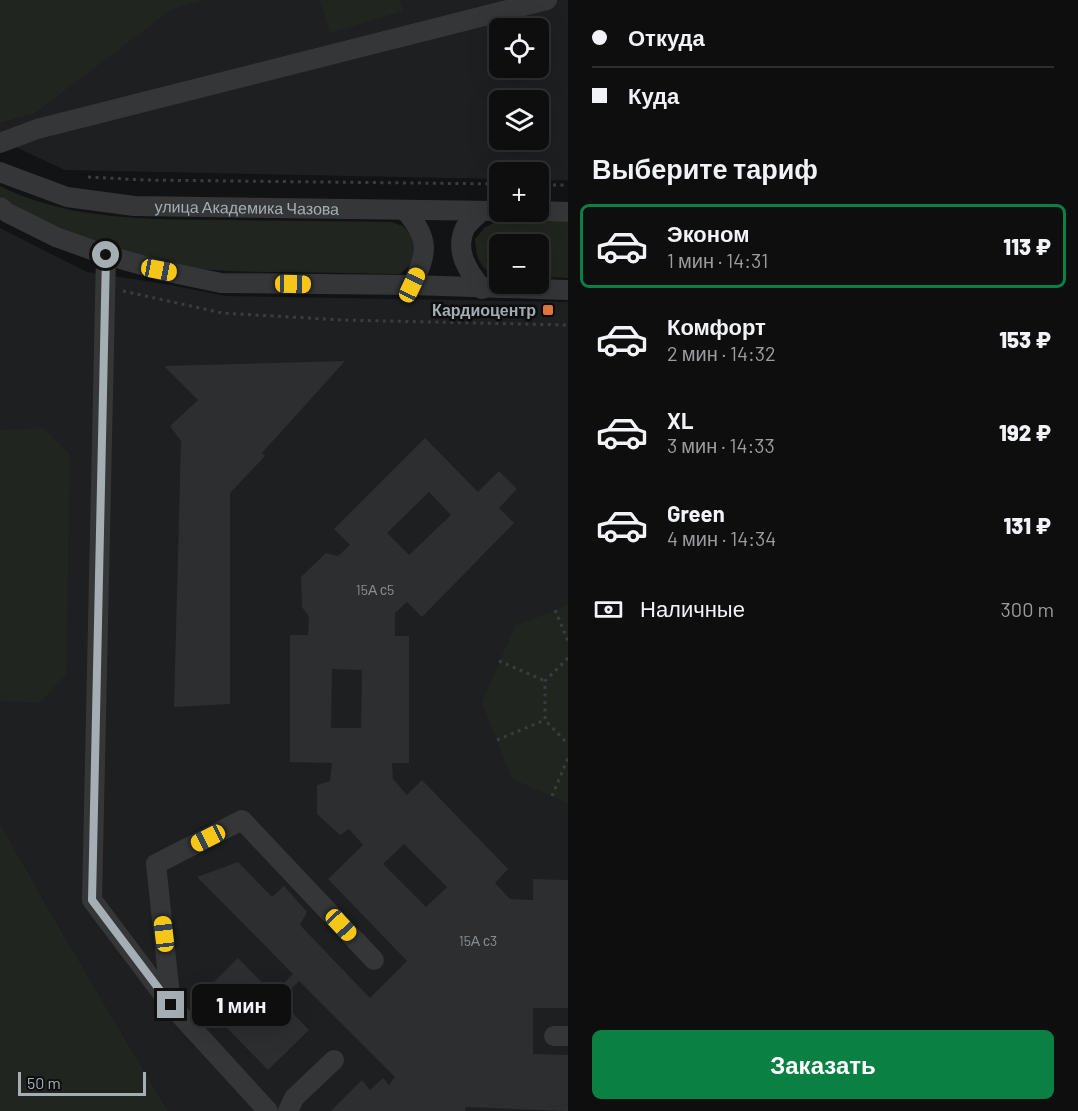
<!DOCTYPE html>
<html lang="ru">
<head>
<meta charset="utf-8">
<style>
  :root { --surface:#0e0e0f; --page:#1c1c1d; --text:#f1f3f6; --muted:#9b9c9e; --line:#2e2e2f; --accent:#0b8043 }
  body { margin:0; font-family:Barlow,sans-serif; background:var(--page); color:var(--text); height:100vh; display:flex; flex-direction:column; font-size:22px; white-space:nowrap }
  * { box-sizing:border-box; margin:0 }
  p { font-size:20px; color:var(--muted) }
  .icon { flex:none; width:33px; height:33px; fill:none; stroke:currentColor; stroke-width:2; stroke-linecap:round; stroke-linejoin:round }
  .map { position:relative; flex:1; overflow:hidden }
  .side { display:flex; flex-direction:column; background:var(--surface); width:510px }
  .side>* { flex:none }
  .top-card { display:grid; align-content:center; height:132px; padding:0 24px; background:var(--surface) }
  .controls { position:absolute; left:489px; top:18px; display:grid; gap:12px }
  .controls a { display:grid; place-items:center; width:60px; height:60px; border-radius:9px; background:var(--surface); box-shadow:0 6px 24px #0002,0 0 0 2px var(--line); font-size:30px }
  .scale { position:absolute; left:18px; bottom:15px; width:128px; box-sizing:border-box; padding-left:6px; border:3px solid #a5aeb3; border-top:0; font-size:16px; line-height:21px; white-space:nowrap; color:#a5aeb3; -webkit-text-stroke:4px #0d0e0f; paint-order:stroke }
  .end { position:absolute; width:27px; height:27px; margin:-14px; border:8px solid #a5aeb3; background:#111; box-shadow:0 0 0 3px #111 }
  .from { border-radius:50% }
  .bubble { position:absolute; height:42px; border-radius:9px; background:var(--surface); box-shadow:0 6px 24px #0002,0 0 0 2px var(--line); font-size:20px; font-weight:800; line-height:42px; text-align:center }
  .car { position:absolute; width:18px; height:36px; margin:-18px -9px; border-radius:8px; box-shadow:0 0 4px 2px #0007; background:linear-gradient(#f5c518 24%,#345 0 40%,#f5c518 0 76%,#345 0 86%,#f5c518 0) }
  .top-card b { display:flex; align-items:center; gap:21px; height:57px; font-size:22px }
  .top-card b+b { border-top:2px solid var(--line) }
  .top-card i { width:15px; height:15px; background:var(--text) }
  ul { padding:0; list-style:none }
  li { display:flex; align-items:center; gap:18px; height:84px; margin:0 12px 9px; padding:0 12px; border:3px solid transparent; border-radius:9px }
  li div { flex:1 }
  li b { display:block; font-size:22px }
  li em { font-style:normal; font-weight:800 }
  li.active { border-color:var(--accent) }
  li>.icon { width:54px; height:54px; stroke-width:1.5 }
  h2 { padding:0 24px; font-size:27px; line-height:72px }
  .pay { display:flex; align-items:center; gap:15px; height:66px; padding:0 24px; font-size:22px }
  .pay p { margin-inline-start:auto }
  .cta { display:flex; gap:12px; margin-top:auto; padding:12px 24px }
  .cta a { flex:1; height:69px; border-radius:9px; background:var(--accent); color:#fff; font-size:24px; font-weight:800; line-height:69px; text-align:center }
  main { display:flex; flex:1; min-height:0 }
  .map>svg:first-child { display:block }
</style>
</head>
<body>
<main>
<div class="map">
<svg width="568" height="1111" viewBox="0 0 568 1111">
  <rect width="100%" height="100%" fill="#121314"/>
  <g fill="#1e1f21" fill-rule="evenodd">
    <path d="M204,0h364v180h-29l-1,-8h-38l-1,7 -434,-9 -65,-30v-17l34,-9 138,-106zM500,28h38v40h-38zM500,100h38v40h-38z"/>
    <path d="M0,228l87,44 79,12 59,12 343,6v809h-400l-112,-189 -56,-99z"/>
  </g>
  <g fill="#20261f">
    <path d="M0,0h205l-33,9 -138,105 -34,9z"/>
    <path d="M320,0h80l3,11 -73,22z"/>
    <path d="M0,186c70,35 149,33 225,34 55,1 110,1 166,2l12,4 10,12 2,15 -3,11 -12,10c-38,-1 -76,-1 -114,-2 -30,0 -61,0 -91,-4 -66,-11 -138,-36 -195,-72z"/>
    <path d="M499,221l69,1v56l-29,-1 -1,-33h-38l-1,33c-19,-7 -23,-19 -24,-38l10,-12z"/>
    <path d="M43,428l27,27 -4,219 -27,29 -39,-2v-271z"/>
    <path d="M568,605v198l-56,-24 -30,-77 33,-76z"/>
    <path d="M0,823l56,99 112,189h-168z"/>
  </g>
  <g fill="#2d2e30" fill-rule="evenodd">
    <path d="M345,361l-83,92 3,3 -35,37v211l-56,3 7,-266 -11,-15 28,-26 -34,-34z"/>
    <path d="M425,438l53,54 21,-21 18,18 -18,19 15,15 -92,94 -15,-15 -12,11v23h14v127h-17l1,16 14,16 15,-15 86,89 -13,14 15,16 23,1v-21l35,1v128h-35v46l35,1v56l-102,-4 -1,4h-134l31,-31 8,10 13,-12 6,7 6,-8 -96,-96 -19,19 29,30 -41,40 -70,-72 40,-40 35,36 20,-20 -96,-97 41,-15 34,35 12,-11 23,26 -7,13 70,73 37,-37 -79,-82 35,-34 -14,-16 -9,6 -23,-21v-29l13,-4 2,-18 -42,-1v-127h18l1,-18 -7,-10 -1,-30 25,-24 12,3 12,-11 -16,-16zM429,492l22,23 -42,40 -22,-22zM332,669l30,1 -1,58h-30zM404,844l43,43 -21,20 -43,-43z"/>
  </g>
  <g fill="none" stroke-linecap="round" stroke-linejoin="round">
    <g stroke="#3a3d3f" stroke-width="3" stroke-dasharray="3 4.5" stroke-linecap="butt">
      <path d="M88,177l56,3 356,4"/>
      <path d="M538,185h30"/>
      <path d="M123,291l99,22 119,7 227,5"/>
      <path d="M555,610l13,31"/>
      <path d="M568,658l-23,23v39l23,24"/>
      <path d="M499,661l46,20"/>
      <path d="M497,740l48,-20"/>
      <path d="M552,796l16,-38"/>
    </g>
    <g stroke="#343638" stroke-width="20">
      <path d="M0,143l37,-14 510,-129"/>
      <path id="s1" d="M0,172l67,25 67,9 366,5"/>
      <path d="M0,207l8,6 48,24 50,18 53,15 62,13 191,2 156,5"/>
      <path d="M405,210c25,30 23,42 7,75"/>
      <path d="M482,211c-6,5 -13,11 -17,17 -11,23 3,43 17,61"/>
      <path d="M538,211l30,1"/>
      <path d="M106,255l-14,645 79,105"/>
      <path d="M554,1036h14"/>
      <path d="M268,1111l-97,-106 -15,-141 86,-44 132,140"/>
      <path d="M288,1111l6,-13 40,-38"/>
    </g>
  </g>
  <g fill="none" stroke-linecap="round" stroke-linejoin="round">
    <path stroke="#a5aeb3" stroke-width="8" d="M106,255l-14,645 79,105"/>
  </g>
  <rect fill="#e1753d" stroke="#0d0e0f" stroke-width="2" x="542" y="304" width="12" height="12" rx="3"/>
  <g text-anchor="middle" stroke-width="5" stroke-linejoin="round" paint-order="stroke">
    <g font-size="14" fill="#878e92">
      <text x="375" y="595">15А с5</text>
      <text x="478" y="946">15А с3</text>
    </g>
    <g font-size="16" fill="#a5aeb3" stroke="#0d0e0f">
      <text dy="6" stroke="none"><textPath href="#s1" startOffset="252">улица Академика Чазова</textPath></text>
    </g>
    <g font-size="16" font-weight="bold" fill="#a5aeb3" stroke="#0d0e0f" text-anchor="end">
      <text x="536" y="316">Кардиоцентр</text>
    </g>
  </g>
</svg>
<div class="controls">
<a><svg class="icon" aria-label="locate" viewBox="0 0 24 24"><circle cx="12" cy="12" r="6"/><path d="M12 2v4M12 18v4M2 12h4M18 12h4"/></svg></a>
<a><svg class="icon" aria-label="layers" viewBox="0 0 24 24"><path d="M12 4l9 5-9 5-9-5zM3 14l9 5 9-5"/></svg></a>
<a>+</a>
<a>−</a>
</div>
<div class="scale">50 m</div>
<i class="end from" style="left:106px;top:255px"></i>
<i class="end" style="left:171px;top:1005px"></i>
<div class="bubble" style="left:192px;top:984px;width:99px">1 мин</div>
<i class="car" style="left:159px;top:270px;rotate:101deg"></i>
<i class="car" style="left:293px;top:284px;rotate:91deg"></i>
<i class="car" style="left:412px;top:285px;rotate:25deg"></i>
<i class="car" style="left:208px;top:838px;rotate:243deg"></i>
<i class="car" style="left:341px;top:925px;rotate:137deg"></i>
<i class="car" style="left:164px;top:934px;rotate:353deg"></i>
</div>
<section class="side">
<div class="top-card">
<b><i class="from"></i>Откуда</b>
<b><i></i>Куда</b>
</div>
<h2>Выберите тариф</h2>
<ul>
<li class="active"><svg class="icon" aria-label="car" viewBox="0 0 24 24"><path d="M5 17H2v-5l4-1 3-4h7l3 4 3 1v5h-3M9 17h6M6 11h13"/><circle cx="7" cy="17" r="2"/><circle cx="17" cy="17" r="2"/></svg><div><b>Эконом</b><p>1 мин · 14:31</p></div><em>113 ₽</em></li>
<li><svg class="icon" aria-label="car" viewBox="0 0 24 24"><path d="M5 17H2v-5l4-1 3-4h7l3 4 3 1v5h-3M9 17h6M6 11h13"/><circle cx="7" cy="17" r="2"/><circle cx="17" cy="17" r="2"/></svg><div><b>Комфорт</b><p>2 мин · 14:32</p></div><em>153 ₽</em></li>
<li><svg class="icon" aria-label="car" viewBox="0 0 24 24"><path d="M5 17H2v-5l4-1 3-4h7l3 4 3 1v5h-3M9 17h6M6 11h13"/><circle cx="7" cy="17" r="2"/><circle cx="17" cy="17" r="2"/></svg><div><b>XL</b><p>3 мин · 14:33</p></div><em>192 ₽</em></li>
<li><svg class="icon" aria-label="car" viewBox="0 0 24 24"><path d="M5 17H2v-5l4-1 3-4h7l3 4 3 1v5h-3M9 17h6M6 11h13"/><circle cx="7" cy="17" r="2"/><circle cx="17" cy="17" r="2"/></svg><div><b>Green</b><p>4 мин · 14:34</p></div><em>131 ₽</em></li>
</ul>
<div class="pay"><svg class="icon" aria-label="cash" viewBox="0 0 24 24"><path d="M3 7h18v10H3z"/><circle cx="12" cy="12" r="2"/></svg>Наличные<p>300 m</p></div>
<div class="cta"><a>Заказать</a></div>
</section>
</main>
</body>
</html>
